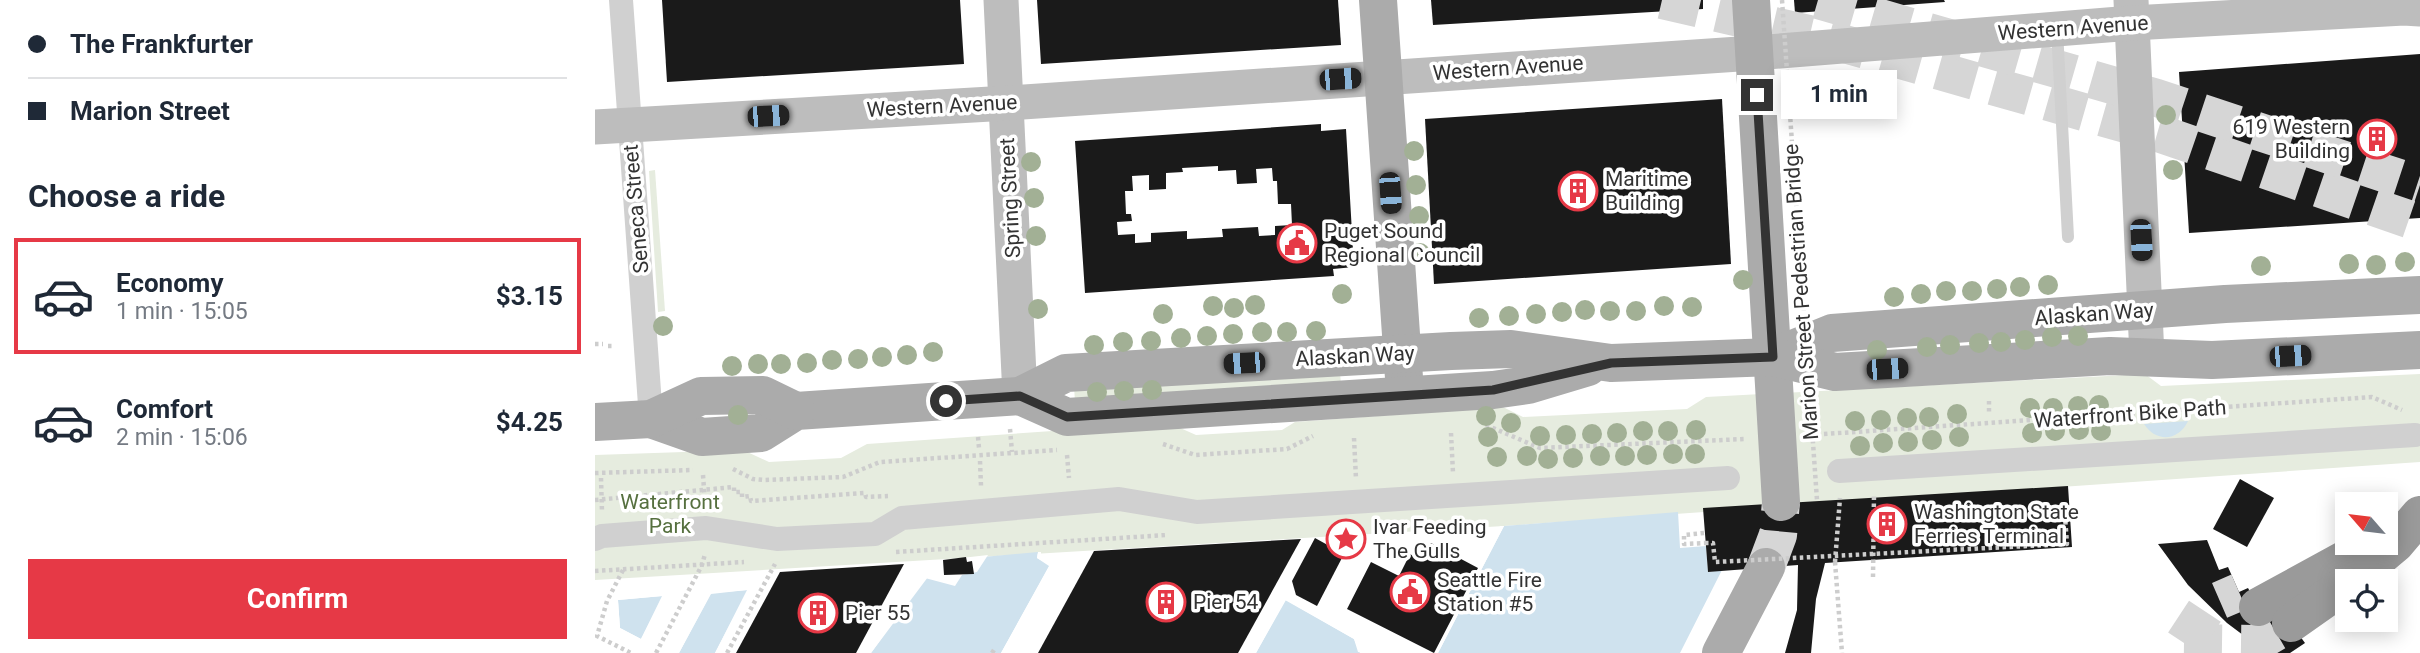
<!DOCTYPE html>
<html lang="en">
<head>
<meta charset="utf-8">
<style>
  :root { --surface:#fff; --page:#f2f2f3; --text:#1f2937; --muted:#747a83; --line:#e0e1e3; --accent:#e63946 }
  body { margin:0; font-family:Roboto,sans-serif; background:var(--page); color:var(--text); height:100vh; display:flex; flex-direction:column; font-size:26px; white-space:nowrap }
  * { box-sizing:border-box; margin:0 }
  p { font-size:23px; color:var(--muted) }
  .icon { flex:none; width:38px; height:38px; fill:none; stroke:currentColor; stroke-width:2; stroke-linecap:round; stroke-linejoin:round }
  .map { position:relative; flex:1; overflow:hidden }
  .sheet { display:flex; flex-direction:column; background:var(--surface); width:595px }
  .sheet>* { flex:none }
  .guide { display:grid; align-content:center; height:154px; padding:0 28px; background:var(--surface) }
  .needle { width:46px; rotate:298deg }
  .controls { position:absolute; left:1740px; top:492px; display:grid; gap:14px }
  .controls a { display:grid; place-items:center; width:63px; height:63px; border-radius:0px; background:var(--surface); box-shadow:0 4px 18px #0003; font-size:35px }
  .end { position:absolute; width:32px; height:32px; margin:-16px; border:9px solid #333; background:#fff; box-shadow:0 0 0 4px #fff }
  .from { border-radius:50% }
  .bubble { position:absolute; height:49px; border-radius:0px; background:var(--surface); box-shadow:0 4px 18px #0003; font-size:23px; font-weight:700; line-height:49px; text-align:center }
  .car { position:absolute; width:21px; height:42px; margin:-21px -10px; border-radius:9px; box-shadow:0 0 5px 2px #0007; background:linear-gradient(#222 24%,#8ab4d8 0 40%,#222 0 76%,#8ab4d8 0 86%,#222 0) }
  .guide b { display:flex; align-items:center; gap:24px; height:66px; font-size:26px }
  .guide b+b { border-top:2px solid var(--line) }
  .guide i { width:18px; height:18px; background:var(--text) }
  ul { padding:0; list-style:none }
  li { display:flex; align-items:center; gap:21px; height:116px; margin:0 14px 10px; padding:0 14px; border:4px solid transparent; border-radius:0px }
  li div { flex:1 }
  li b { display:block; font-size:26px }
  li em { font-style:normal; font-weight:700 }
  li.active { border-color:var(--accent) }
  li>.icon { width:63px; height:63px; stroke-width:1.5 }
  h2 { padding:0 28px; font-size:32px; line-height:84px }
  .button { display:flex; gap:14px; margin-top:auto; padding:14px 28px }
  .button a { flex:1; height:80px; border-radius:0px; background:var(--accent); color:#fff; font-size:28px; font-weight:700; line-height:80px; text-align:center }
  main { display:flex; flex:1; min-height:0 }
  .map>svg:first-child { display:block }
</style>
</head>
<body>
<main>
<section class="sheet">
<div class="guide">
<b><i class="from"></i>The Frankfurter</b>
<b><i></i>Marion Street</b>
</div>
<h2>Choose a ride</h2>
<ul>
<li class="active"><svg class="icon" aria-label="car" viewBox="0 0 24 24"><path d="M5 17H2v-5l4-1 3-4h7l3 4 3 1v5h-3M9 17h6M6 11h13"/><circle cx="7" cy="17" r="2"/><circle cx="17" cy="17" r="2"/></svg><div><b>Economy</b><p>1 min · 15:05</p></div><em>$3.15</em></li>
<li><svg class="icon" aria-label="car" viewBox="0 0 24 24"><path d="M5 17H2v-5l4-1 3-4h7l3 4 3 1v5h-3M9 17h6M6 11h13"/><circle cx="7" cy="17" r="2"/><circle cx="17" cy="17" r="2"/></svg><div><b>Comfort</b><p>2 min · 15:06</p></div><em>$4.25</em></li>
</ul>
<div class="button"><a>Confirm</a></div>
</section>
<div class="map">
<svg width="1825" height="653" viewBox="0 0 1825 653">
  <rect width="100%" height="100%" fill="#fff"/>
  <g fill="#e6ecdf">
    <path d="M60,170l10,141 -7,1 -9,-141z"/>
    <path d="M745,371l1,15 -266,15 -1,-14z"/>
    <path d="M1550,374l16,12 259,-12v88l-916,64 -909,54v-125l148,-5 26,12 72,-4 26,-14 200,-14 111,-3 18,8 86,-5 13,-8 208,-15 20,10 164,-8 19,-12z"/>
  </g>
  <g fill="#cfe2ee">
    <path d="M1593,421c-9,20 -32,22 -44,3z"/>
    <path d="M1083,512l2,36 26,-2 2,26 14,-2 -42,83h-242l66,-127z"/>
    <path d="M443,552l-1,6 13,7 -49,88h-130l69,-92z"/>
    <path d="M153,590l-33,63h-36l32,-60z"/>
    <path d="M68,596l-22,43 -21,-11 -2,-28z"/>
    <path d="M690,600l69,39 6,14h-104z"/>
  </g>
  <g fill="#fff" fill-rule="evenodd">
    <path d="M905,526h4l-66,127h-4z"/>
    <path d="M443,552h3v4l12,10 -49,87h-3l48,-87 -12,-8z"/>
    <path d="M393,555l-11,17 -15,3 -7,11 -30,-8 -54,75h-3l67,-92z"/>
    <path d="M153,587l3,5 -32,61h-4l32,-63 -36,4 -32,59h-4l33,-62z"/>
    <path d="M68,593l3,5 -23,44 -26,-12 -1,-33zM67,596l-21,43 -21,-11 -2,-28z"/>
    <path d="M690,596l71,40 8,17 -6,-1 -4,-13 -68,-39 -30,53h-3z"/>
  </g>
  <g fill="#1a1a1a" fill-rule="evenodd">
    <path d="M67,0h298l4,64 -297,18z"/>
    <path d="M442,0h301l3,45 -300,19z"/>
    <path d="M836,0h272v9l-270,16z"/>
    <path d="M1199,0h150l1,2 -150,11z"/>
    <path d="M1825,54v164l-231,15 -10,-161z"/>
    <path d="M1127,99l9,165 -297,20 -9,-165z"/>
    <path d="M726,124v7l25,-2 8,138 -21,2 1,7 -249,17 -10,-152zM623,166v5l18,-1 1,14 20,-1 -1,-14 16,-1 1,13h4l1,23h13l1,21 -17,1v9l-16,1 -1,-9 -36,2 1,8 -36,2v-8l-36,2v9l-16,1v-9l-17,1 -1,-13 15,-1 -1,-7h-5l-1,-23h8l-1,-15 17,-1v15l17,-1v-16l17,-1 -1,-4z"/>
    <path d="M1645,479l34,19 -27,49 -34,-18z"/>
    <path d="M1473,486l4,61 -247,16 -9,36 -5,54h-26l12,-43 1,-45 -90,7 -5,-64z"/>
    <path d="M720,538l29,16 -27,52 -21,-11 -4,-14z"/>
    <path d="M706,539l-63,114h-200l56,-102z"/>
    <path d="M1612,540l12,30 9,-3 11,25 9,-4 11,20 30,13 16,22 -15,10h-23l-40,-30 -39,-38 -30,-41z"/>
    <path d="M836,543l47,25 -44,85 -87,-44 24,-47 28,14 11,-22 11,6z"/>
    <path d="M371,557l1,5 5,-1 2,13 -30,1 -1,-15z"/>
    <path d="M309,564l-48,89h-120l44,-81z"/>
  </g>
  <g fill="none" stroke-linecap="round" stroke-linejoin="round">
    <path stroke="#d6d6d6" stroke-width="38" stroke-dasharray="38 19" stroke-linecap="butt" d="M1171,567l12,-32 3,-33"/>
    <g stroke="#d6d6d6" stroke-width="38" stroke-dasharray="38 19" stroke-linecap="butt">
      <path d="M1067,0l151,35 348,99 259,89"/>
      <path d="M1223,0l339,98 263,87"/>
      <path d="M1589,643l71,1 36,-21"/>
      <path d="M1589,643l25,-38 30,-13"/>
    </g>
    <g stroke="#cdcdcd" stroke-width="4.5" stroke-dasharray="3.5 3.5" stroke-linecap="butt">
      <path d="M0,344h8"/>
      <path d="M13,346h4"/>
      <path d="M1394,401v13"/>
      <path d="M891,425l54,23 205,-9"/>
      <path d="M415,429l2,23"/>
      <path d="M856,433l2,40"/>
      <path d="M1215,435l562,-38 30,13"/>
      <path d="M383,437l1,11"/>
      <path d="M759,438l2,41"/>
      <path d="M568,444l32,11 92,-6 26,-13"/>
      <path d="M472,455l2,23"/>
      <path d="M385,461l1,25"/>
      <path d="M138,469l20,10 11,1 79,-3 37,-15 177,-12"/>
      <path d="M0,473l98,-3"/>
      <path d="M108,475l2,28"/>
      <path d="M6,478l1,34"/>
      <path d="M0,500l139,-13v5h8v5l8,-1 1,5 114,-8 1,4 22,-1"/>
      <path d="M1470,516l14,-1"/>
      <path d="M1109,533l-20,2v9l21,-1"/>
      <path d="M301,552l271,-17"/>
      <path d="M1240,562l5,-64"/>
      <path d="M28,570l-16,31 -10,35 34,17"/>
      <path d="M0,571l149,-9"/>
      <path d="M1278,577l1,-83"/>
      <path d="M61,653l46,-88 3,-11"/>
      <path d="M132,653l48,-89"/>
      <path d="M397,653l2,-3"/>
    </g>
    <path stroke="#d0d0d0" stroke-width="12" d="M1462,30l11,207"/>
    <g stroke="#d0d0d0" stroke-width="24">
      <path d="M26,0l30,419"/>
      <path d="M1244,471l576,-36"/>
      <path d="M0,539l7,-3 104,-8 71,11 98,-5 27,-16 217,-19 78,13 531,-34"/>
    </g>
    <g stroke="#bdbdbd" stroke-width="35">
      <path d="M406,0l19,396"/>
      <path d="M1536,0l16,357"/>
      <path d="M0,127l413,-24 746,-50 378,-30 272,-15 16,1"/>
    </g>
    <g stroke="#ababab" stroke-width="38">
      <path d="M783,0l26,378"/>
      <path d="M1156,0l30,502"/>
      <path d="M1178,357l59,-24 393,-29 195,-9"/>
      <path d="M425,396l47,21 426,-27 35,-5 60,-18"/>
      <path d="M56,419l51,18 59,-4 35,-22 224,-15 46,-23 385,-22 60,-2 100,14 162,-6 62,15 275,-16 102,4 208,-10"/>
      <path d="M0,422l56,-3 50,-23 62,-1 33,16"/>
      <path d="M1126,653l45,-86"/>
    </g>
    <g stroke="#9a9a9a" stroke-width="38">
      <path d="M1769,570l31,-26 25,-29"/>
      <path d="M1663,607l119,-65"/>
      <path d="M1696,623l54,-38"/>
    </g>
    <g stroke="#cdcdcd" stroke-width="4.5" stroke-dasharray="3.5 3.5" stroke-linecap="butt">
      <path d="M1187,0l35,500"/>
      <path d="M1110,543h8l2,19 352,-18 -2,-28"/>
      <path d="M1240,562l7,91"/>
    </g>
  </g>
  <g fill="#a2b095">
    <circle cx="1571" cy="115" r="10"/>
    <circle cx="819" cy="151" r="10"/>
    <circle cx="436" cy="162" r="10"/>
    <circle cx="1578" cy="170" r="10"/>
    <circle cx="821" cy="185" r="10"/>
    <circle cx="439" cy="198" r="10"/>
    <circle cx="824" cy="216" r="10"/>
    <circle cx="441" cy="236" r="10"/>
    <circle cx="825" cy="253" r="10"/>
    <circle cx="1810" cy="262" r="10"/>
    <circle cx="1754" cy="264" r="10"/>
    <circle cx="1781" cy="265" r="10"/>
    <circle cx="1666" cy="266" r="10"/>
    <circle cx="1148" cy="280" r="10"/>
    <circle cx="1453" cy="285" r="10"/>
    <circle cx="1425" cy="287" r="10"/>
    <circle cx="1402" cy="289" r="10"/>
    <circle cx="1351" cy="291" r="10"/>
    <circle cx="1377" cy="291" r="10"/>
    <circle cx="747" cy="294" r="10"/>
    <circle cx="1326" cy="294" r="10"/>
    <circle cx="1299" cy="297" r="10"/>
    <circle cx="660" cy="305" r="10"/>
    <circle cx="618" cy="306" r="10"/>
    <circle cx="1069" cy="306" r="10"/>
    <circle cx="1097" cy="307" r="10"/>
    <circle cx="639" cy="308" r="10"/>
    <circle cx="443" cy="309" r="10"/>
    <circle cx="990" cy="310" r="10"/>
    <circle cx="1015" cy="311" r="10"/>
    <circle cx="1041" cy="311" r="10"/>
    <circle cx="967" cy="312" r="10"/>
    <circle cx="568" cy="314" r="10"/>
    <circle cx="941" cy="314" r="10"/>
    <circle cx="914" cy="316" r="10"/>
    <circle cx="884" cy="318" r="10"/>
    <circle cx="68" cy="326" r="10"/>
    <circle cx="721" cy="331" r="10"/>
    <circle cx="667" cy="332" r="10"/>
    <circle cx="692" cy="332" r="10"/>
    <circle cx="638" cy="334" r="10"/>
    <circle cx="612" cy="336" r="10"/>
    <circle cx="1483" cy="336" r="10"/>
    <circle cx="1457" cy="337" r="10"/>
    <circle cx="586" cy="338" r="10"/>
    <circle cx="1430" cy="340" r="10"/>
    <circle cx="556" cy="341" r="10"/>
    <circle cx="528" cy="342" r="10"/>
    <circle cx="1406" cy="342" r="10"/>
    <circle cx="1384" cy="343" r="10"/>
    <circle cx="499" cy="345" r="10"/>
    <circle cx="1355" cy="345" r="10"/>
    <circle cx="1332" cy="347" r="10"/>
    <circle cx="1282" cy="350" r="10"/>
    <circle cx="338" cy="352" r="10"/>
    <circle cx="312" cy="355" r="10"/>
    <circle cx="287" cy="357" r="10"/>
    <circle cx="263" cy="359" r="10"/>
    <circle cx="237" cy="360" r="10"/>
    <circle cx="212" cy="363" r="10"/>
    <circle cx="163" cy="364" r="10"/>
    <circle cx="186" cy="364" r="10"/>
    <circle cx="137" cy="366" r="10"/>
    <circle cx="557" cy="390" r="10"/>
    <circle cx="529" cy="391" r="10"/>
    <circle cx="502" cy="392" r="10"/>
    <circle cx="1504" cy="405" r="10"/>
    <circle cx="1483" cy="406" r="10"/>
    <circle cx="1435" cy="408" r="10"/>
    <circle cx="1458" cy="408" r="10"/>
    <circle cx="1362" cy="414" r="10"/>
    <circle cx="143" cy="415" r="10"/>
    <circle cx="891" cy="416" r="10"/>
    <circle cx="1334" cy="417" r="10"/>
    <circle cx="1312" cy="418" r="10"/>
    <circle cx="1286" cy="420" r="10"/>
    <circle cx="1260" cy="421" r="10"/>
    <circle cx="916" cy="423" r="10"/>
    <circle cx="1101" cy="430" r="10"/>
    <circle cx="1484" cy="430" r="10"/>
    <circle cx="1048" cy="431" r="10"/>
    <circle cx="1073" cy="431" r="10"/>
    <circle cx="1460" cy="431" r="10"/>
    <circle cx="1506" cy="431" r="10"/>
    <circle cx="1022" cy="433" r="10"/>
    <circle cx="1437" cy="433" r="10"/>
    <circle cx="997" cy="434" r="10"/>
    <circle cx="971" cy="435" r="10"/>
    <circle cx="945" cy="436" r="10"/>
    <circle cx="893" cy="437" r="10"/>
    <circle cx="1364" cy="437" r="10"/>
    <circle cx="1337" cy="440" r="10"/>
    <circle cx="1313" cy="442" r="10"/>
    <circle cx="1288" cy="443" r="10"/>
    <circle cx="1265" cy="446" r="10"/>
    <circle cx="1078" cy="454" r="10"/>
    <circle cx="1100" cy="454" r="10"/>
    <circle cx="1052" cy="455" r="10"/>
    <circle cx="932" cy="456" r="10"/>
    <circle cx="1005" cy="456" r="10"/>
    <circle cx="1030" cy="456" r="10"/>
    <circle cx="902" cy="457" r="10"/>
    <circle cx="978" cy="458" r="10"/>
    <circle cx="953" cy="459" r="10"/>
  </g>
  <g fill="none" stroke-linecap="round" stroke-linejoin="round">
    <path stroke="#333" stroke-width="9" d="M351,401l74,-5 47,21 426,-27 118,-27 162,-6 -16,-262"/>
  </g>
  <defs>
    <symbol id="building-ring" viewBox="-11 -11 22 22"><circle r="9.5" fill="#fff" stroke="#e63946" stroke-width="1.5"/><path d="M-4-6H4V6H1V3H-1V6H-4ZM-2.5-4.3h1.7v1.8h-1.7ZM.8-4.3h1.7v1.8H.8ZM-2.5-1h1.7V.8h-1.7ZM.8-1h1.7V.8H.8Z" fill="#e63946"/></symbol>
    <symbol id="civic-ring" viewBox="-11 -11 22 22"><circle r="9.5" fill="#fff" stroke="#e63946" stroke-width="1.5"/><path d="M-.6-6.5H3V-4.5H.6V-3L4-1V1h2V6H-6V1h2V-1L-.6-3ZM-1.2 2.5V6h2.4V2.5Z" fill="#e63946"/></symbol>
    <symbol id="sight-ring" viewBox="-11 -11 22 22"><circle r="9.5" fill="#fff" stroke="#e63946" stroke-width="1.5"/><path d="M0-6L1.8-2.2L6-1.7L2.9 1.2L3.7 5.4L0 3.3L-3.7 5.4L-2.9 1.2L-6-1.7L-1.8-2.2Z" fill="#e63946"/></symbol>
  </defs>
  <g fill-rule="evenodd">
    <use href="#building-ring" x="1760" y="117" width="44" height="44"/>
    <use href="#building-ring" x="961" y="169" width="44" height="44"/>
    <use href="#civic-ring" x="680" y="221" width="44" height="44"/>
    <use href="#building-ring" x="1270" y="502" width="44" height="44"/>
    <use href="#sight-ring" x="729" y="517" width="44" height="44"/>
    <use href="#civic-ring" x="793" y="570" width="44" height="44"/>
    <use href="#building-ring" x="549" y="580" width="44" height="44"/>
    <use href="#building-ring" x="201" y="591" width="44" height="44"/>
  </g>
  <g text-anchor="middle" stroke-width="7" stroke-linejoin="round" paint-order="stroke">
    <g font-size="21" fill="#333" stroke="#fff">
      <text transform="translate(1478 28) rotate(-4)" y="7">Western Avenue</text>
      <text transform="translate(913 68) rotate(-4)" y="7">Western Avenue</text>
      <text transform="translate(347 106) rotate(-3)" y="7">Western Avenue</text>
      <text transform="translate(415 198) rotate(-93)" y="7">Spring Street</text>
      <text transform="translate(41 209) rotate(-95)" y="7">Seneca Street</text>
      <text transform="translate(1206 292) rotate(-94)" y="7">Marion Street Pedestrian Bridge</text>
      <text transform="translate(1499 314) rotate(-4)" y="7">Alaskan Way</text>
      <text transform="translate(760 356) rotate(-3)" y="7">Alaskan Way</text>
      <text transform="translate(1535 414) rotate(-4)" y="7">Waterfront Bike Path</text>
    </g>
    <g font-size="21" fill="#333" stroke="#fff" text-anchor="start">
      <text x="1755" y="134" text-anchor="end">619 Western<tspan x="1755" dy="24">Building</tspan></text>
      <text x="1010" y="186">Maritime<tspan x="1010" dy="24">Building</tspan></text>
      <text x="729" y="238">Puget Sound<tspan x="729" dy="24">Regional Council</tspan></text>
      <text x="1319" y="519">Washington State<tspan x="1319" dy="24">Ferries Terminal</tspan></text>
      <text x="778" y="534">Ivar Feeding<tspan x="778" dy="24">The Gulls</tspan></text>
      <text x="842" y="587">Seattle Fire<tspan x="842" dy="24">Station #5</tspan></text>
      <text x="598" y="609">Pier 54</text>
      <text x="250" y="620">Pier 55</text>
    </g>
    <g font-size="21" fill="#56703f" stroke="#fff">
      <text x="75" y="509">Waterfront<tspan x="75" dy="24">Park</tspan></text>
    </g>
  </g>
</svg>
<div class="controls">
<a><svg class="needle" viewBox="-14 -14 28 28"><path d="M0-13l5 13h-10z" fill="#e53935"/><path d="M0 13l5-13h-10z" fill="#747a83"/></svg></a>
<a><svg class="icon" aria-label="locate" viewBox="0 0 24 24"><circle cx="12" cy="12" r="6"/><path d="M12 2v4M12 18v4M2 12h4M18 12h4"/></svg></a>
</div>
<i class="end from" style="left:351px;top:401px"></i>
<i class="end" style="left:1162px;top:95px"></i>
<div class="bubble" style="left:1186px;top:70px;width:116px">1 min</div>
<i class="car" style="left:745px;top:79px;rotate:86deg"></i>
<i class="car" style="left:173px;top:116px;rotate:87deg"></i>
<i class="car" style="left:795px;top:193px;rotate:176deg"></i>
<i class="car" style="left:1546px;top:240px;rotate:177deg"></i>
<i class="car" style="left:1695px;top:356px;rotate:87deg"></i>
<i class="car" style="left:649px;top:363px;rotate:267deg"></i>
<i class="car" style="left:1292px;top:369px;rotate:87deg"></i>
</div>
</main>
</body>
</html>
